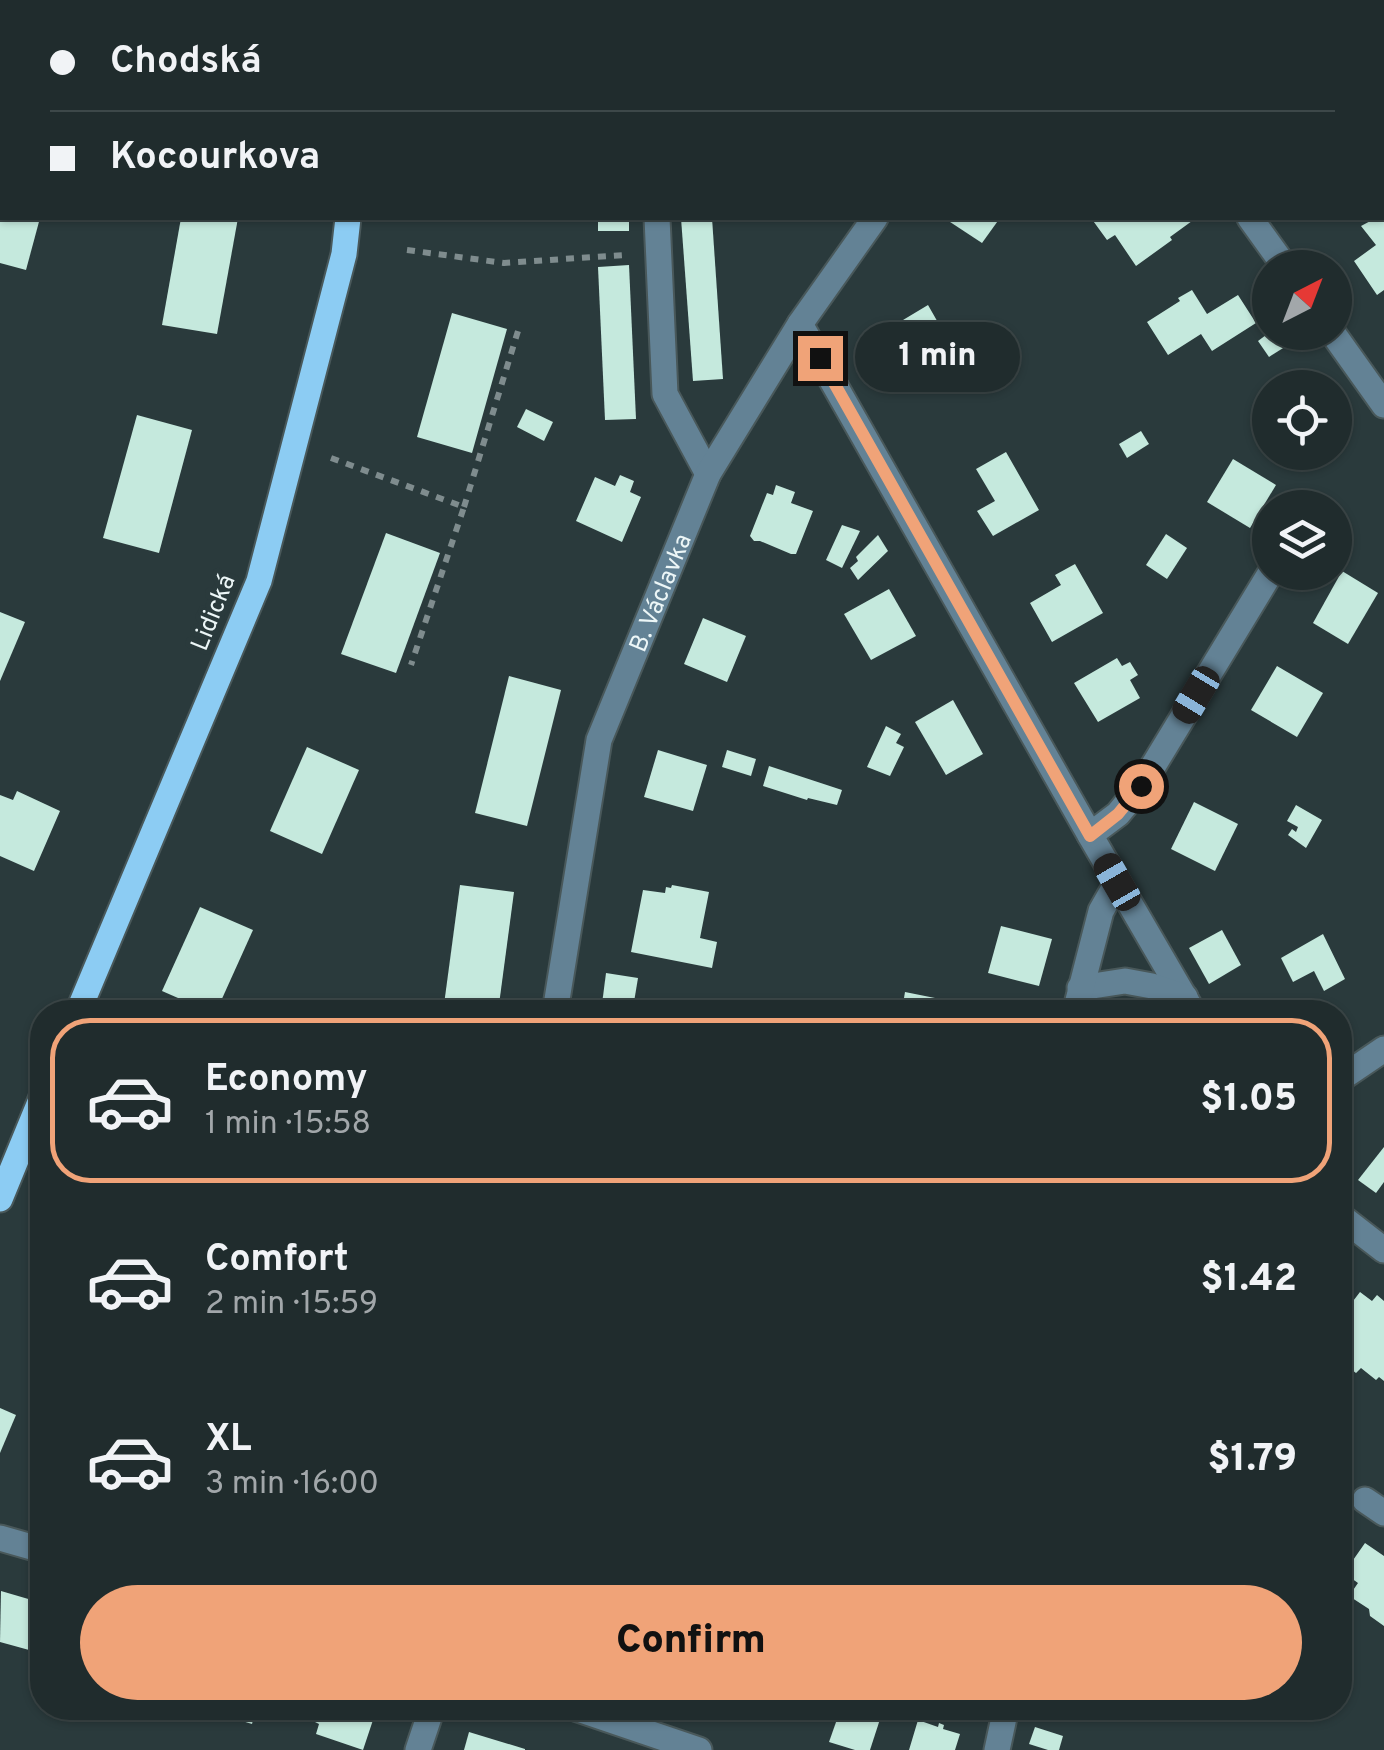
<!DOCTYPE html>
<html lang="en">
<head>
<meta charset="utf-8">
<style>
  :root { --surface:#202c2d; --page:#2d3839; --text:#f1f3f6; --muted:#a2a7aa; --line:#3d4849; --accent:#f0a378 }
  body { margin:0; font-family:Overpass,sans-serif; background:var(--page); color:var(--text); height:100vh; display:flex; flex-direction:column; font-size:38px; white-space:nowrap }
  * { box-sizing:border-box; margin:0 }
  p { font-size:32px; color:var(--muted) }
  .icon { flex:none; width:55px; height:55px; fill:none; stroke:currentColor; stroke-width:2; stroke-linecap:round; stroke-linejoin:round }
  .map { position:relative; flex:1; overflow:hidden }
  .sheet { position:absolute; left:30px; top:1000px; width:1322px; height:720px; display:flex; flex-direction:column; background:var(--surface); border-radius:40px; box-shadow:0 2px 8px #0004,0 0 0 2px var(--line) }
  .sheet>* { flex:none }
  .hud { position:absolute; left:0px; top:0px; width:1385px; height:220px; box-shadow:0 2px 8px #0004,0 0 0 2px var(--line); display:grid; align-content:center; height:220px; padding:0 50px; background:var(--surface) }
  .needle { width:65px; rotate:42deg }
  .controls { position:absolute; left:1252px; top:250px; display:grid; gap:20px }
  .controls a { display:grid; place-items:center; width:100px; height:100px; border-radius:50%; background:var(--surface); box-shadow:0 2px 8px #0004,0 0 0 2px var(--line); font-size:50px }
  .end { position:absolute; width:45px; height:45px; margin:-22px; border:12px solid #f0a378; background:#111; box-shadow:0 0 0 5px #111 }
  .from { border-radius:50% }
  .bubble { position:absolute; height:70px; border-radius:35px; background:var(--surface); box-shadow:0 2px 8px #0004,0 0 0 2px var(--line); font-size:32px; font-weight:800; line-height:70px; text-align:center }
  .car { position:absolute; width:30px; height:60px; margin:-30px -15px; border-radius:12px; box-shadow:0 0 8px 2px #0007; background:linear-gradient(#222 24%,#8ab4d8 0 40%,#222 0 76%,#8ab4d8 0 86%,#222 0) }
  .hud b { display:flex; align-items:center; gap:35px; height:95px; font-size:38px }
  .hud b+b { border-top:2px solid var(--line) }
  .hud i { width:25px; height:25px; background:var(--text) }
  ul { padding:18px 0 0; list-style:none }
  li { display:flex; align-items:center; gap:30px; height:165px; margin:0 20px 15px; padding:0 30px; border:5px solid transparent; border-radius:40px }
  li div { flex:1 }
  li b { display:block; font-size:38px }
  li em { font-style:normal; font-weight:800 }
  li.current { border-color:var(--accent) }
  li>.icon { width:90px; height:90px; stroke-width:1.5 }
  .cta { display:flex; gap:20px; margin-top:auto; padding:20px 50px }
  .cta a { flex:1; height:115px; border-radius:60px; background:var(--accent); color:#111; font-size:40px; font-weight:800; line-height:115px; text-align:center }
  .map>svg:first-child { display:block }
</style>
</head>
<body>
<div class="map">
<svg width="1384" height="1750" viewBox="0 0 1384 1750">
  <rect width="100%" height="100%" fill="#2a3a3c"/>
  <g fill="#c5e9dd">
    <path d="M0,218h40l-14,52 -26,-7z"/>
    <path d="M181,218h57l-21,116 -55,-9z"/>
    <rect x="598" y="218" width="31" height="13"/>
    <path d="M681,218h31l11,161 -30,2z"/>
    <path d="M944,218h56l-18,25z"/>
    <path d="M1091,218h99l2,3 -22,16 2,3 -36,26 -21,-31 -8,5z"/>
    <path d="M1376,218h8v72l-7,5 -23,-34 22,-16 -15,-19z"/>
    <path d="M629,265l7,154 -31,1 -7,-153z"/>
    <path d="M1192,290l15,24 31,-19 18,28 -44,28 -11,-17 -33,21 -21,-33 33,-21 -2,-3z"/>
    <path d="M928,305l32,56 -52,31 -13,-22 23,-13 -20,-34z"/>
    <path d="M452,313l55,16 -35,124 -55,-16z"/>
    <path d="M1270,332h21l5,8 -27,17 -11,-16z"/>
    <path d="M526,409l27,13 -9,19 -27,-14z"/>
    <path d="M137,415l55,15 -33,123 -56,-15z"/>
    <path d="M1141,431l8,13 -22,14 -8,-14z"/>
    <path d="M1006,452l33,58 -46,26 -16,-25 18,-10 -19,-32z"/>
    <path d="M1233,459l43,26 -26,43 -43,-26z"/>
    <path d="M620,475l14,6 -4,11 11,5 -19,45 -46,-21 19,-44 20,9z"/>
    <path d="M776,485l19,7 -4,11 22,8 -17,43h-5l-31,-13h-6l-4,-5 17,-43 6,2z"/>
    <path d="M842,525l18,6 -18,37 -16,-8z"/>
    <path d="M386,533l54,20 -44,120 -55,-19z"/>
    <path d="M1166,534l21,14 -20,31 -21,-14z"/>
    <path d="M878,535l10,16 -30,29 -8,-12 8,-7 -2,-4z"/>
    <path d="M1075,564l28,49 -51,29 -22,-39 31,-18 -6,-10z"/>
    <path d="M1342,571l36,22 -30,51 -35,-21z"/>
    <path d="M889,589l27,47 -45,24 -27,-46z"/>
    <path d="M0,612l25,10 -25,59z"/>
    <path d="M703,618l43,18 -19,46 -43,-18z"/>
    <path d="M1117,658l5,8 8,-4 8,13 -8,5 10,18 -42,24 -24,-39z"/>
    <path d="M1277,666l46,27 -26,44 -46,-27z"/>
    <path d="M509,676l52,14 -34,136 -52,-13z"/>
    <path d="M953,700l30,54 -37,21 -31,-53z"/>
    <path d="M886,726l15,8 -5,9 8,4 -14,29 -23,-9z"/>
    <path d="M307,747l52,23 -37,84 -52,-23z"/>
    <path d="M658,750l49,15 -14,46 -49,-14z"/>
    <path d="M727,750l29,9 -5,17 -29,-9z"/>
    <path d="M769,766l73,24 -5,15 -29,-7 -1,2 -44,-14z"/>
    <path d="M17,791l43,20 -26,60 -34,-15v-61l13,5z"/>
    <path d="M1194,802l44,22 -23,47 -44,-22z"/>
    <path d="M1296,805l26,15 -16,28 -18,-13 4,-6 4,3 2,-5 -11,-6z"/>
    <path d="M460,885l54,7 -16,120h-55z"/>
    <path d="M672,885l37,7 -9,46 17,4 -5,26 -81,-16 12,-62 22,3 1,-6 5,1z"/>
    <path d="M200,907l53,23 -37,82h-6l-48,-21z"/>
    <path d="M1001,926l51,13 -13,47 -51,-13z"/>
    <path d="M1222,930l19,35 -32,19 -20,-36z"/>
    <path d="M1323,934l22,45 -21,12 -10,-20 -21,11 -12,-24z"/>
    <path d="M606,973l32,5 -5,30 -31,-4z"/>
    <path d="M905,992l55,11 -2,9h-47l-9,-2z"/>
    <path d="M1384,1147v35l-8,11 -18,-13z"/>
    <path d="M1360,1292l12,9 5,-6 7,6v80l-5,-4 -3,3 -15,-12 -5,5 -16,-12 3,-4 -3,-2v-37z"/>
    <path d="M0,1408l16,7 -16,38z"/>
    <path d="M1365,1543l19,13v70l-14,-10 -1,-7 -20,-13 9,-13 -14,-10z"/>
    <path d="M1,1591l41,12v42l-2,8 -40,-11z"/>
    <path d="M199,1708h57l-4,16z"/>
    <path d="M318,1708h59l-14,42 -47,-16 3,-10 -6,-3z"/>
    <path d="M841,1708h34l8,2 -13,40h-15l-26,-8z"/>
    <path d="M918,1720l20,7 1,-4 5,2 -1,4 17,5 -5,16h-46z"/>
    <path d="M1035,1727l28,9 -4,14h-11l-19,-6z"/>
    <path d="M469,1732l56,17v1h-61z"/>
  </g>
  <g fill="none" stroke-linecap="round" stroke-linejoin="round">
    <defs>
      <g id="minor">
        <path d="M648,0v2"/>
        <path d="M1095,0l1,2"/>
        <path d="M1025,2l1,-2"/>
        <path d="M657,218l8,176 43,80"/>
        <path d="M1250,218l36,50"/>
        <path d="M800,324l290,511 103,177"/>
        <path d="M1332,332l52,73"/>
        <path d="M1090,835l28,-21 23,-28 130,-214"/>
        <path d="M1080,988l45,-7 27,5 33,11"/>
        <path id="s1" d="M555,1012l44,-272 109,-266 92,-150 75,-106"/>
        <path d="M1075,1012l26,-101 16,-28"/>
        <path d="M1340,1079l44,-30"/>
        <path d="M1340,1216l44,34"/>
        <path d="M1365,1500l19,13"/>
        <path d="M0,1538l42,12"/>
        <path d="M575,1708l124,42"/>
        <path d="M418,1750l14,-42"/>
        <path d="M997,1750l9,-42"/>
      </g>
      <g id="major">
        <path d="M344,0l1,2"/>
        <path d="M78,1012l181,-431 85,-327 4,-36"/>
        <path d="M0,1199l42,-102"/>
      </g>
    </defs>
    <use href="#minor" stroke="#49585a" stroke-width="29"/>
    <use href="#major" stroke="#49585a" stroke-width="29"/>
    <g stroke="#7f8c8e" stroke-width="6" stroke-dasharray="8 8" stroke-linecap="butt">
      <path d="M407,250l97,13 120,-8"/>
      <path d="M331,458l133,49 -53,158"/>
      <path d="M464,507l54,-176"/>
    </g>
    <use href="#minor" stroke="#638295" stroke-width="25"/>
    <use href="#major" stroke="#8cccf3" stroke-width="25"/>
  </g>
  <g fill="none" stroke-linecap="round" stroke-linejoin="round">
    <path stroke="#f0a378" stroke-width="12" d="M820,358l270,478 28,-22 23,-28"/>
  </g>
  <g text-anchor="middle" stroke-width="10" stroke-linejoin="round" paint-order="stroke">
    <g font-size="25" fill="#ecf6f7" stroke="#2a3a3c">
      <text dy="9" stroke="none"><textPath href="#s1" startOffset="435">B. Václavka</textPath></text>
      <text transform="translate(212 612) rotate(-68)" y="9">Lidická</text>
    </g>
  </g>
</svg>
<div class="controls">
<a><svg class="needle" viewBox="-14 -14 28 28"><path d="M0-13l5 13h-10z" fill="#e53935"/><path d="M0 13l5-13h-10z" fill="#a2a7aa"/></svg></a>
<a><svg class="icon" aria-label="locate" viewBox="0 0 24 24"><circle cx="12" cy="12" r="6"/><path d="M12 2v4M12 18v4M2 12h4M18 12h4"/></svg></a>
<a><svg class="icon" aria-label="layers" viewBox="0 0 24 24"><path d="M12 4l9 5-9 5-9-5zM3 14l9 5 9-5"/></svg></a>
</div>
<i class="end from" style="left:1141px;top:786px"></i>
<i class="end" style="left:820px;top:358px"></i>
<div class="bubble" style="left:855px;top:322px;width:165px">1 min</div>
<i class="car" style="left:1196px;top:695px;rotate:211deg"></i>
<i class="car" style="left:1117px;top:882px;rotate:330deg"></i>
<div class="hud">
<b><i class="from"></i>Chodská</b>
<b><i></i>Kocourkova</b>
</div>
<section class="sheet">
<ul>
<li class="current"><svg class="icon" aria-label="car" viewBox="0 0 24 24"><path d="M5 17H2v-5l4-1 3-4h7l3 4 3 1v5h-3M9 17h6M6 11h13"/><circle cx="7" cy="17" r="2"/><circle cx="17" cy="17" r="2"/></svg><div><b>Economy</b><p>1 min · 15:58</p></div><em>$1.05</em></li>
<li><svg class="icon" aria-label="car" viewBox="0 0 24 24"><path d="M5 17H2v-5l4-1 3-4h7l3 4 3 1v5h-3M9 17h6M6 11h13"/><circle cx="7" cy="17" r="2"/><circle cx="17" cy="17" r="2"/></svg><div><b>Comfort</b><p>2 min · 15:59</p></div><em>$1.42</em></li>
<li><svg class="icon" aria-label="car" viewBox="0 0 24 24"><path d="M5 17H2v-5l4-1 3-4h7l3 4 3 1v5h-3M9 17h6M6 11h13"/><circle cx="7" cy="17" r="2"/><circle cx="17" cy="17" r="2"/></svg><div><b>XL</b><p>3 min · 16:00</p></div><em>$1.79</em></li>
</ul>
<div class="cta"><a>Confirm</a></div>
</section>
</div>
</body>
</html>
